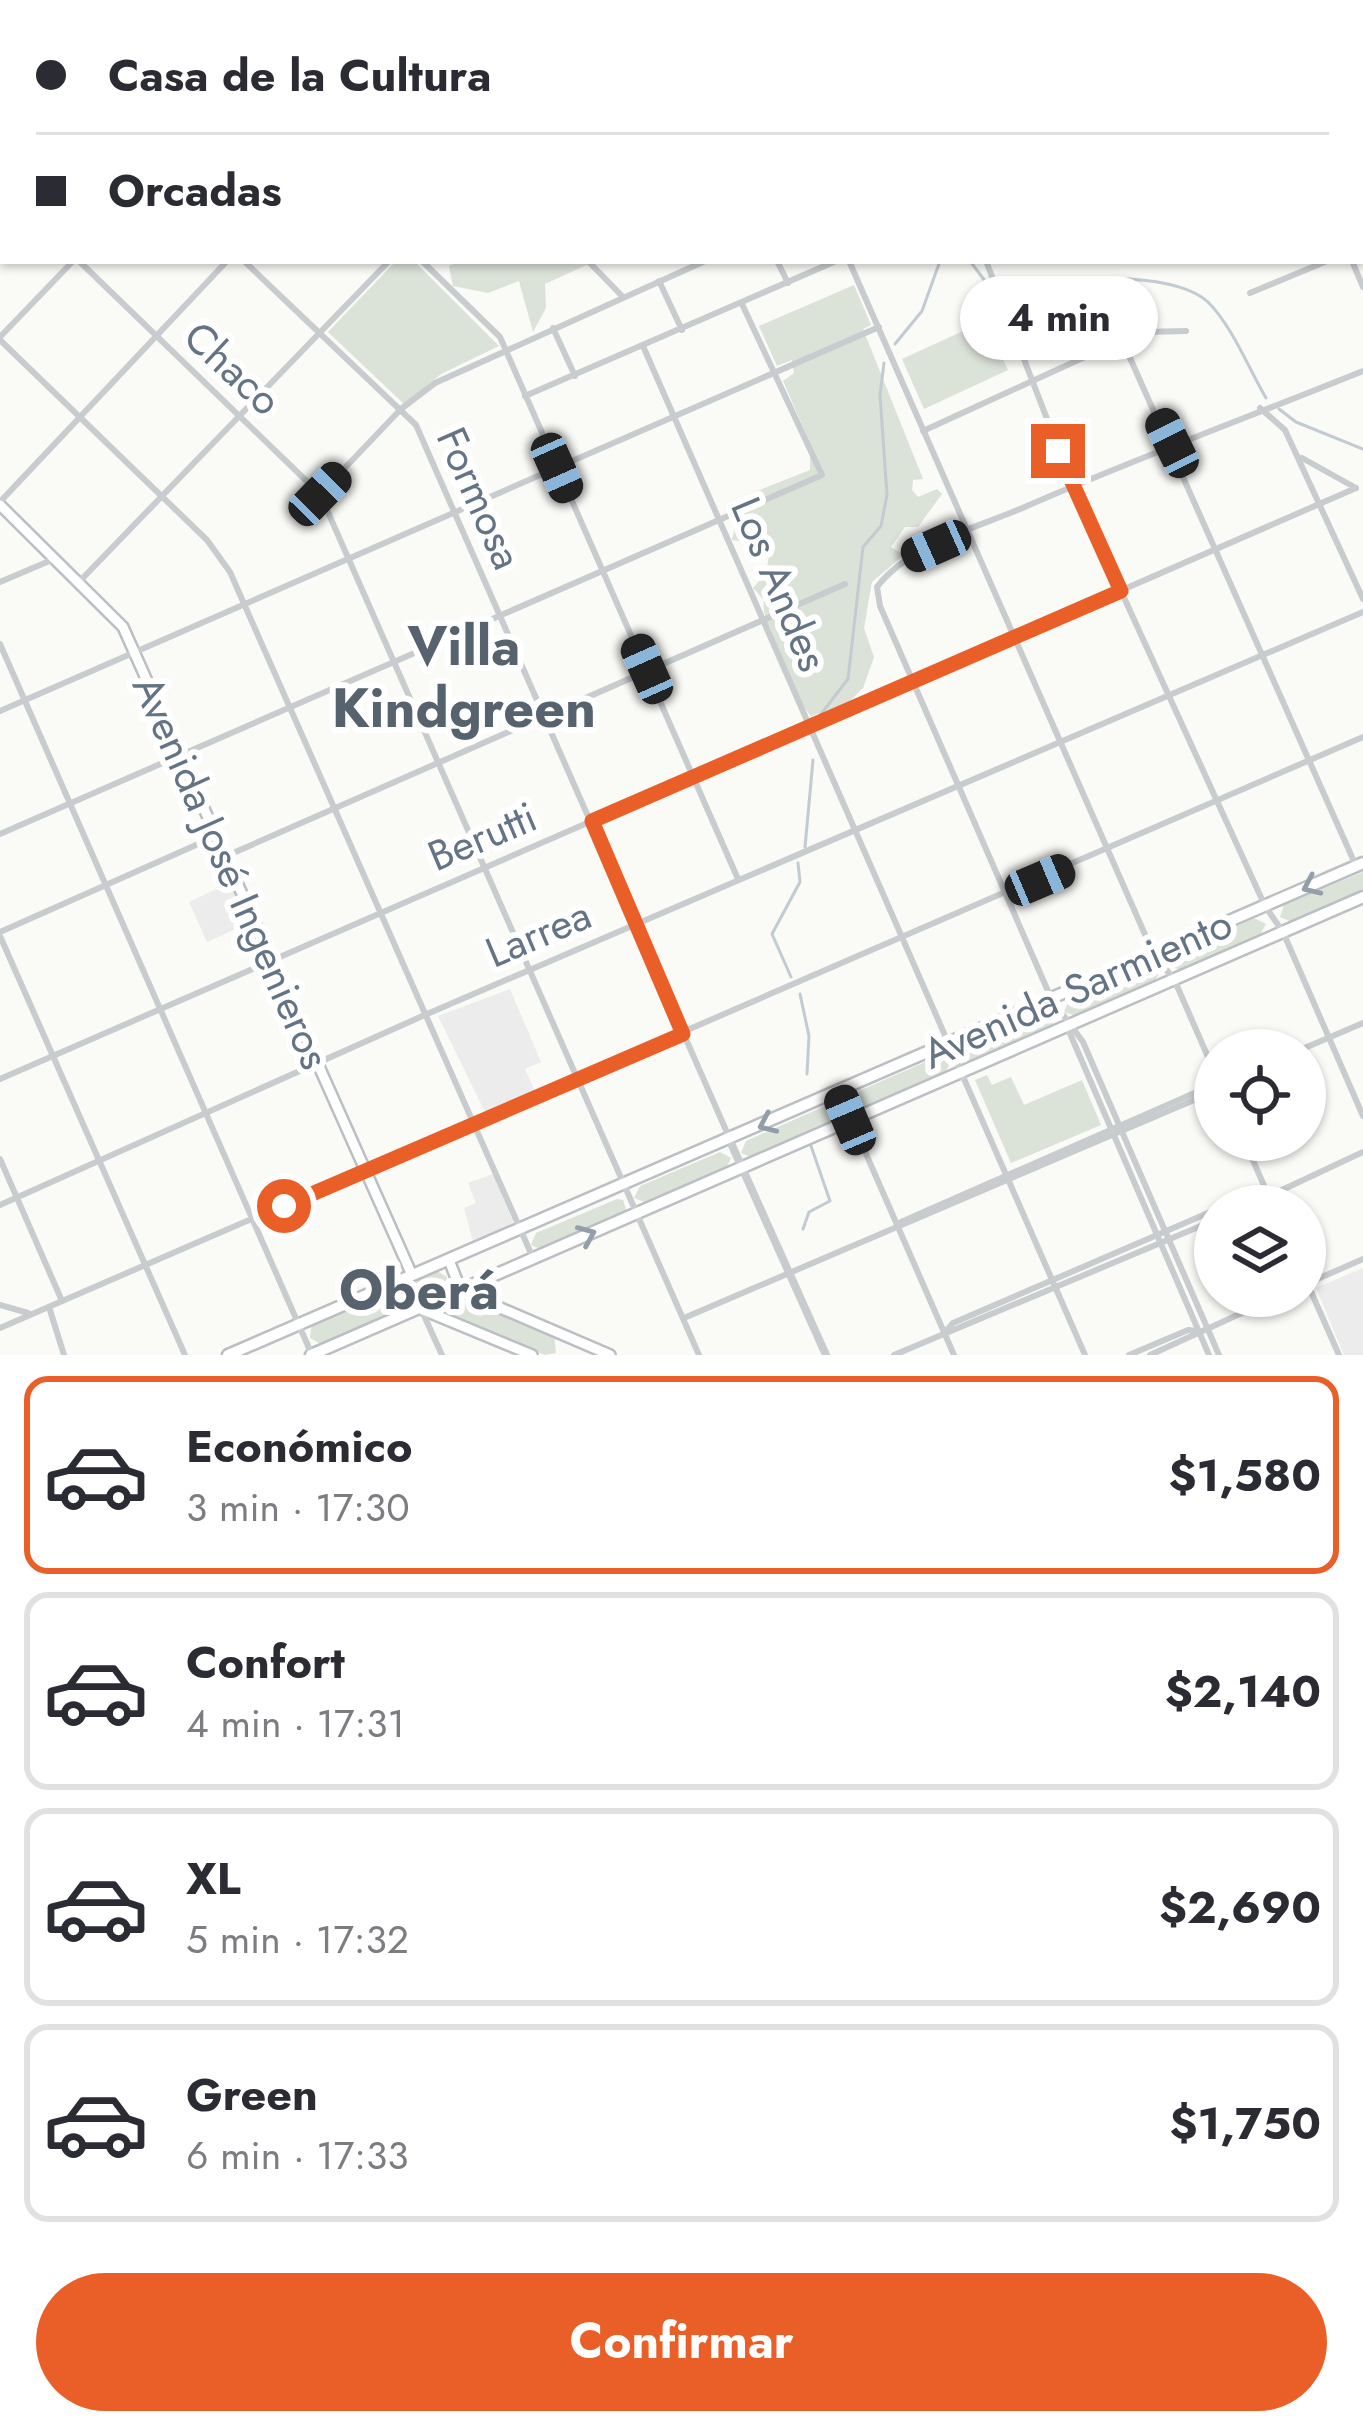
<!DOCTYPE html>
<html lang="es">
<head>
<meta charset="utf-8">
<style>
  :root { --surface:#fff; --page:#f2f2f3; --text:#2b2b33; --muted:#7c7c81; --line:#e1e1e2; --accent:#ea5f27 }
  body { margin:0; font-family:Jost,sans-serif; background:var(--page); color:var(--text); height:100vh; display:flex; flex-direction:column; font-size:45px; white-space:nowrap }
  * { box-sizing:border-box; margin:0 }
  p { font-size:39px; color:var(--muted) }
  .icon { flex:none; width:66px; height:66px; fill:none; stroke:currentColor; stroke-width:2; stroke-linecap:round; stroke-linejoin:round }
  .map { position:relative; height:1355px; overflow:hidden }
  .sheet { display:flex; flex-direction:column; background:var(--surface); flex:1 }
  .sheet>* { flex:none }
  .top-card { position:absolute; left:0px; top:0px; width:1365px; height:264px; box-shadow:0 3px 9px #0004; display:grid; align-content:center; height:264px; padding:0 36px; background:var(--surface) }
  .controls { position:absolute; left:1194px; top:1029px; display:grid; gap:24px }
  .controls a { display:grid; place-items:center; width:132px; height:132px; border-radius:50%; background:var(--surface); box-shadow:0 3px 9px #0004; font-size:60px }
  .end { position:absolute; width:54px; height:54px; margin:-27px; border:15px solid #ea5f27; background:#fff; box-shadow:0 0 0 6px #fff }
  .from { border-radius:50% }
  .bubble { position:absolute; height:84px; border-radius:42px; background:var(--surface); box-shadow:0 3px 9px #0004; font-size:39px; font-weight:700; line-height:84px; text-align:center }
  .car { position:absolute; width:36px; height:72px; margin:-36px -18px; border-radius:15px; box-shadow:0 0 9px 3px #0007; background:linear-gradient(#222 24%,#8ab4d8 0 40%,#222 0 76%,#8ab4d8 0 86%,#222 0) }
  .top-card b { display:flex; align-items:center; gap:42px; height:114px; font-size:45px }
  .top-card b+b { border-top:3px solid var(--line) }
  .top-card i { width:30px; height:30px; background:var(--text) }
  ul { padding:21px 0 0; list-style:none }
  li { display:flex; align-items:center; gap:36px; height:198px; margin:0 24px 18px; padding:0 12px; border:6px solid var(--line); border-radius:24px }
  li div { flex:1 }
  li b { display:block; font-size:45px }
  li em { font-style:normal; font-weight:700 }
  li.selected { border-color:var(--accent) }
  li>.icon { width:108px; height:108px; stroke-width:1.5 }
  .button { display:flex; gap:24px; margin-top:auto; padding:24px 36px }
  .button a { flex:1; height:138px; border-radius:72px; background:var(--accent); color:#fff; font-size:48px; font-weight:700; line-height:138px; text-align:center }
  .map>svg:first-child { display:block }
</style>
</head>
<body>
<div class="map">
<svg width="1363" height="1355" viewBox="0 0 1363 1355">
  <rect width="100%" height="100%" fill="#fafaf7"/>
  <g fill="#ebeceb">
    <path d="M232,882l19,40 -44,20 -18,-40z"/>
    <path d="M510,989l31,73 -16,7 10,23 -49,22 -48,-98z"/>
    <path d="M493,1174l21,50 -41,17 -9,-33 12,-5 -8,-20z"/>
    <path d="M1363,1268v87h-19l-28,-67z"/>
  </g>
  <g fill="#dbe2d8">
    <path d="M396,261h18l85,85 -58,28 -37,30 -76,-72z"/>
    <path d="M595,261l-50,23 1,24 -13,24 -14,-51 -31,12 -35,-7 -4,-20 9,-4z"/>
    <path d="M854,285l17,40 -8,4 60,150 -10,1 -1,10 6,7 19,-8 5,5 -24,33h-13l-14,20 13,8 -32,27 -8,46 10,29 -11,31 -17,17 -35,11c-15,-16 -52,-97 -47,-116l-11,-12 13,-15 5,-28 -39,-5c0,-3 13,-41 15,-45l63,-25v-27l-27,-62 11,-8 -2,-13 -15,6 -18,-40z"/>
    <path d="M985,321l23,49 -84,39 -22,-50z"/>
    <path d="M1363,872v18l-71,32 -12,-5 4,-12z"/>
    <path d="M1254,918l12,6 -6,11 -78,36 -12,-5 5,-12z"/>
    <path d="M1149,964l12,6 -6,11 -79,35 -12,-4 5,-12z"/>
    <path d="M1044,1011l12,6 -6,11 -78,35 -12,-4 4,-12z"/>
    <path d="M939,1056l12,5 -6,12 -78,35 -13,-4 5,-13z"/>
    <path d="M987,1075l5,10 19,-8 13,28 58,-25 19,45 -90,38 -36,-83z"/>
    <path d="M834,1102l11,6 -6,11 -86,39 -12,-5 5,-12z"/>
    <path d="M720,1152l11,6 -5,11 -79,34 -13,-5 6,-12z"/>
    <path d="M617,1199l6,1 4,12 -84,38 -12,-5 5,-12z"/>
    <path d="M434,1269l13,8 -1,16 -122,53 -14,-8 2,-16z"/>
    <path d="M462,1297l92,37 2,19 -11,2 -92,-38 -2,-13z"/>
  </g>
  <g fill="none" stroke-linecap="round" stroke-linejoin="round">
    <g stroke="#c2cbd1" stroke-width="3">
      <path d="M112,0l2,3"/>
      <path d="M740,0l6,3"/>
      <path d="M722,3l14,-3"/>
      <path d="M970,261l15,20"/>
      <path d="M998,282c51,-1 171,-16 210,20 24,24 41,67 58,96"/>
      <path d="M895,344l27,-33 18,-50"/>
      <path d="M1279,409l17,13 67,27"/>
      <path d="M818,718l30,-39 15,-132 18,-21 6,-31 -7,-100 4,-32"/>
      <path d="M805,847l8,-87"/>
      <path d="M791,977l-19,-43 28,-52 -2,-19"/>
      <path d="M800,994l9,42 -2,38"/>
      <path d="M803,1229l6,-17 21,-11 -19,-55"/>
    </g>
    <defs>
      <g id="secondary">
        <path d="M0,505l123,122 289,648"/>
        <path d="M449,1260l12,31 149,64"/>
        <path d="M421,1309l111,46"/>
      </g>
      <g id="primary">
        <path d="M228,1355l1135,-492"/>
        <path d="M311,1355l1052,-458"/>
      </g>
    </defs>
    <use href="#secondary" stroke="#babfc4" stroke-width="14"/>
    <use href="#primary" stroke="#bbbfc3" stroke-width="15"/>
    <g stroke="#c8cccf" stroke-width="6">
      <path d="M202,0l3,3"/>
      <path d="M349,0l3,3"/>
      <path d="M514,0l3,3"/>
      <path d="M942,0v3"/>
      <path d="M1039,0h13"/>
      <path d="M1214,0l1,3"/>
      <path d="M1282,0l2,3"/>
      <path d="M163,3l3,-3"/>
      <path d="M316,3l3,-3"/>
      <path d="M477,3l3,-3"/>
      <path d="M601,3l3,-3"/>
      <path d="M1146,3l5,-3"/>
      <path d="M1345,3l6,-3"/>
      <path d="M0,8l3,-3"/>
      <path d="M0,15l3,3"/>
      <path d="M1362,30l1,2"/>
      <path d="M0,173l3,-3"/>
      <path d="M0,183l3,3"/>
      <path d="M1362,246h1"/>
      <path d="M79,261l241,233 379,861"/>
      <path d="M244,261l172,164 313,712"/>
      <path d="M422,261l78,76 238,542"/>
      <path d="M588,261l34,35"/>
      <path d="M777,261l11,22"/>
      <path d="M849,261l305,694 20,24 41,94"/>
      <path d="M986,261l87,225 192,420 18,26 80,184"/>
      <path d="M1352,261l11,26"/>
      <path d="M659,281l23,49"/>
      <path d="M1250,293l77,-32"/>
      <path d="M553,328l22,48"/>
      <path d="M0,337l73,-76"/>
      <path d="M0,340l207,200 23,32 303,686"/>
      <path d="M1122,340l234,526"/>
      <path d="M643,346l442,1009"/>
      <path d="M525,396l311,-135"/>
      <path d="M1260,408l25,22 78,169"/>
      <path d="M923,431l199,-91 22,-8 42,-1"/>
      <path d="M1302,458l54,30"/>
      <path d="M320,494l81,-85 34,-26 270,-122"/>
      <path d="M0,502l227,-241"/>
      <path d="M0,582l54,-23"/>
      <path d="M79,582l310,-321"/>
      <path d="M0,644l312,711"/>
      <path d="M0,711l879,-384"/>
      <path d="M0,834l822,-359 -80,-171"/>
      <path d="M224,857l621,-273"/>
      <path d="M0,932l214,-95"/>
      <path d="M0,936l185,419"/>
      <path d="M1068,1029l141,326"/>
      <path d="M1300,1050l63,-27"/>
      <path d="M0,1079l1356,-591"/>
      <path d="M839,1092l115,263"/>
      <path d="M1244,1140l29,66"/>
      <path d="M0,1159l62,142"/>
      <path d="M0,1205l427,-191 936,-402"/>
      <path d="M1223,1206l42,-14"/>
      <path d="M1248,1206l115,-54"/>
      <path d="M901,1222l314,-138"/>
      <path d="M1305,1278l34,77"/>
      <path d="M1306,1284l57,-25"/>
      <path d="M0,1305l28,8"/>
      <path d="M49,1307l15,48"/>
      <path d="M421,1309l21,46"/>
      <path d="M684,1318l531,-227"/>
      <path d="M0,1328l1363,-591"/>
      <path d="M947,1330l6,-7 262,-113"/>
      <path d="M894,1355l321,-135"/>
      <path d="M1129,1355l59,-25 10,1"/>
      <path d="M1150,1355l129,-59"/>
      <path d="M1219,1355l-136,-313 -32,-44 -171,-392 -3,-19c32,-42 96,-58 143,-78 114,-50 229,-92 343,-138"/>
    </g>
    <path stroke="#c8cccf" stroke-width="8" d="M730,1141l96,214"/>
    <use href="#secondary" stroke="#fff" stroke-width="9"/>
    <use href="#primary" stroke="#fff" stroke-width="10"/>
  </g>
  <defs><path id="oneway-chevron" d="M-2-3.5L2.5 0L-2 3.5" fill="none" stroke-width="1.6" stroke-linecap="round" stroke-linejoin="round" transform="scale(3)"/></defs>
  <g stroke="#929ea9">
    <use href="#oneway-chevron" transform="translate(1311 886) rotate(156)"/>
    <use href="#oneway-chevron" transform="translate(767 1124) rotate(156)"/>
    <use href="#oneway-chevron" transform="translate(587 1235) rotate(-23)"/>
  </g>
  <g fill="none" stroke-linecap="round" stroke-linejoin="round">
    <path stroke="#ea5f27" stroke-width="15" d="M284,1206l399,-172 -91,-213 529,-230 -63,-140"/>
  </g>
  <g text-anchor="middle" stroke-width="12" stroke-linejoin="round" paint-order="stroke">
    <g font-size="42" fill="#647484" stroke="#fff">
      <text transform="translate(233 368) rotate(43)" y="15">Chaco</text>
      <text transform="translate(480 498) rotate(66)" y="15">Formosa</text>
      <text transform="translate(780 584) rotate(67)" y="15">Los Andes</text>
      <text transform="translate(482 836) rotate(-23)" y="15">Berutti</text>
      <text transform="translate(232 872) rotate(66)" y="15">Avenida José Ingenieros</text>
      <text transform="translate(538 933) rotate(-23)" y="15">Larrea</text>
      <text transform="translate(1077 988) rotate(-24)" y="15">Avenida Sarmiento</text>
    </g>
    <g font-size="54" font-weight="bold" fill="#56626e" stroke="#fff">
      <text x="464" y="665">Villa<tspan x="464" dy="62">Kindgreen</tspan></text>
      <text x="419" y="1309">Oberá</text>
    </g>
  </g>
</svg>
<div class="controls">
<a><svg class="icon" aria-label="locate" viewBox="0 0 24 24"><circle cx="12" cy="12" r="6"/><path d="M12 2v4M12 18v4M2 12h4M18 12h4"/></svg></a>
<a><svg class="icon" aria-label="layers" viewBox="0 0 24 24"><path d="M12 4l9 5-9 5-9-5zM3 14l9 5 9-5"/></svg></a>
</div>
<i class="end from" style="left:284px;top:1206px"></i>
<i class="end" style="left:1058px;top:451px"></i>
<div class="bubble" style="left:960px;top:276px;width:198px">4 min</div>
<i class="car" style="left:1172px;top:443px;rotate:334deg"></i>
<i class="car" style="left:557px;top:468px;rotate:156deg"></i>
<i class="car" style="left:320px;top:494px;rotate:44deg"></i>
<i class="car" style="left:936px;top:546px;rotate:246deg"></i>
<i class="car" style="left:647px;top:669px;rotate:336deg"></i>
<i class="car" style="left:1040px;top:880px;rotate:67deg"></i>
<i class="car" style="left:850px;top:1120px;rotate:337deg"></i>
<div class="top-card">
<b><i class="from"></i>Casa de la Cultura</b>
<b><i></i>Orcadas</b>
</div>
</div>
<section class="sheet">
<ul>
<li class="selected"><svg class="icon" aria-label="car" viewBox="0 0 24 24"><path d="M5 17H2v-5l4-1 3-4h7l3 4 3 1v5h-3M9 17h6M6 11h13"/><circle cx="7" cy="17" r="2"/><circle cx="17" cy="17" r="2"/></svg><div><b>Económico</b><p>3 min · 17:30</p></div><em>$1,580</em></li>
<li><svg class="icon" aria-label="car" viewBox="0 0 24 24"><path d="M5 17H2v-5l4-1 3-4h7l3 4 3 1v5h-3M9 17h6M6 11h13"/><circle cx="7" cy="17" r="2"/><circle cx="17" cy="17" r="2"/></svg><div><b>Confort</b><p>4 min · 17:31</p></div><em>$2,140</em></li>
<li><svg class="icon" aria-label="car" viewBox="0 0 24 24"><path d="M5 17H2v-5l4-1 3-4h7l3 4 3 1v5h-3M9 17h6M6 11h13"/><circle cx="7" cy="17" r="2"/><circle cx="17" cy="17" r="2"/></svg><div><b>XL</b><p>5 min · 17:32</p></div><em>$2,690</em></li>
<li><svg class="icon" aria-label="car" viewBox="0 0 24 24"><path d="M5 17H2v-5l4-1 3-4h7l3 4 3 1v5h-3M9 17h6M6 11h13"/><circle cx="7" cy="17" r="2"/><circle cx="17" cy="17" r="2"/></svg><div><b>Green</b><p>6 min · 17:33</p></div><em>$1,750</em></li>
</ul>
<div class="button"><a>Confirmar</a></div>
</section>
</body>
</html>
